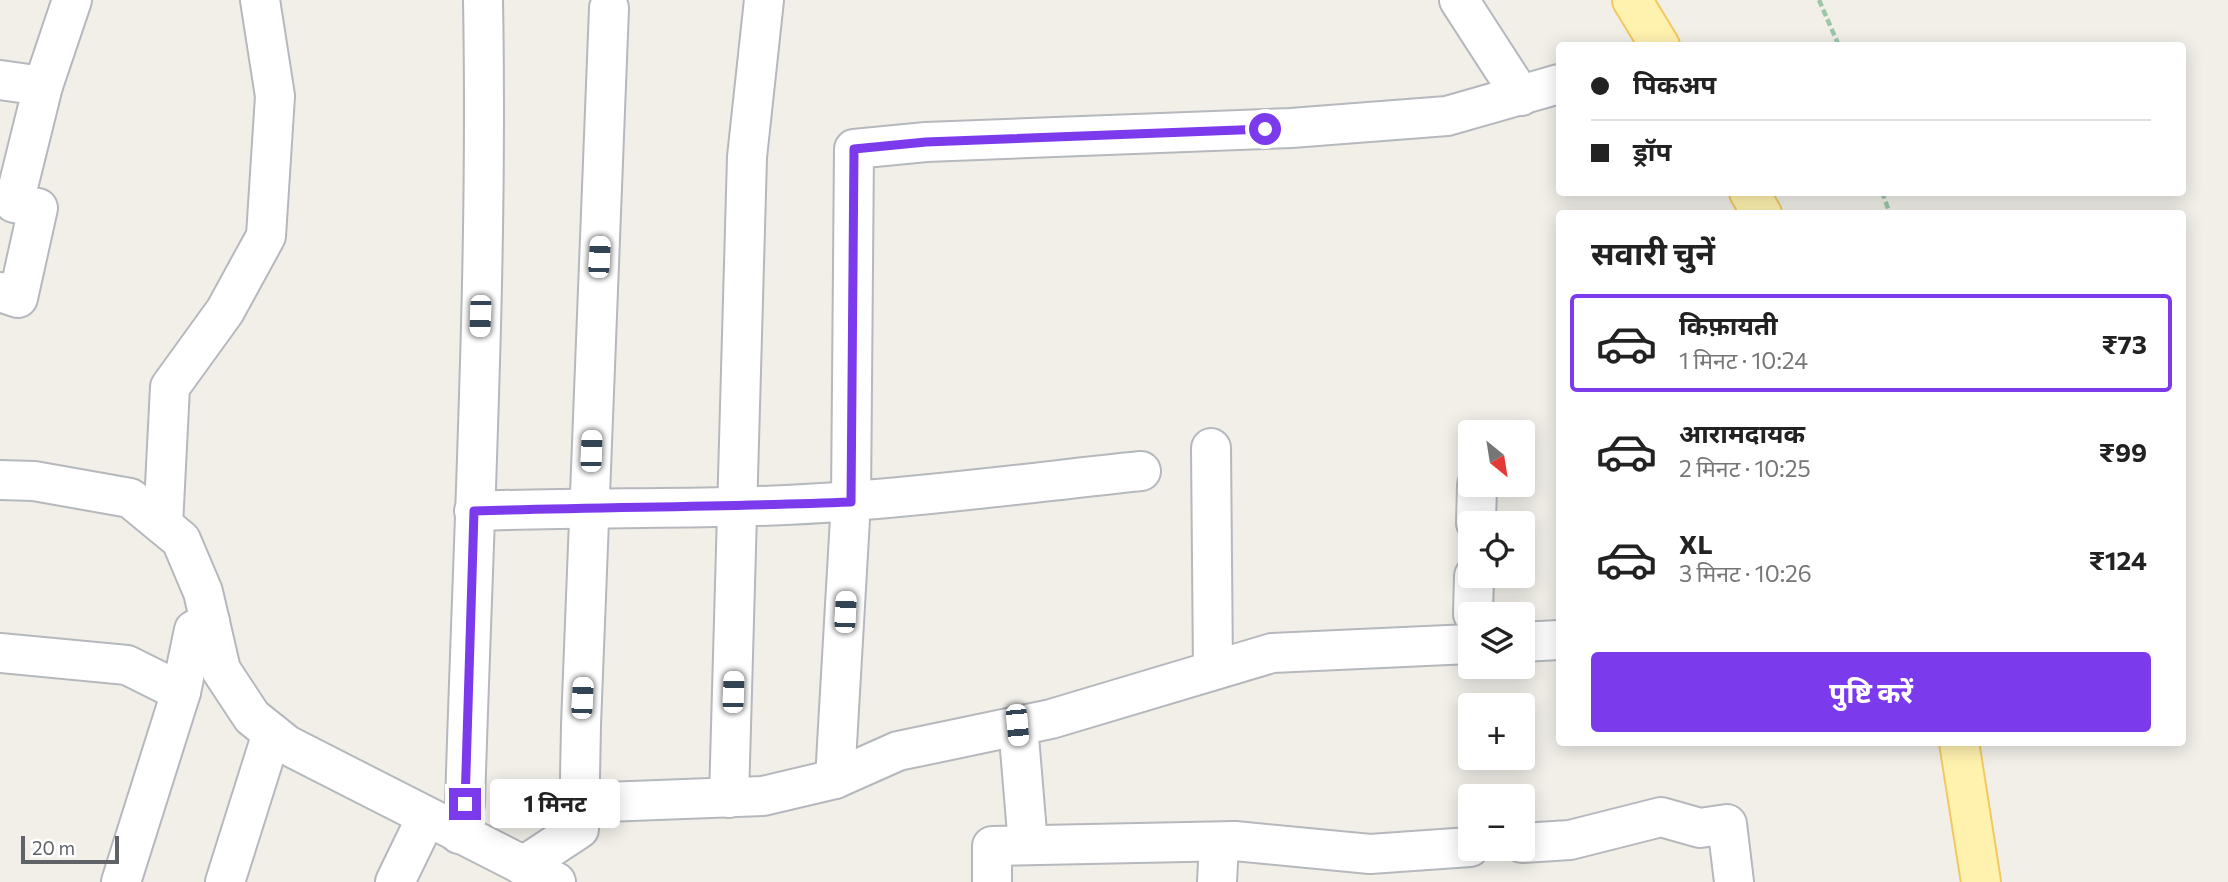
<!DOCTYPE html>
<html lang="hi">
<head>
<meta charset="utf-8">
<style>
  :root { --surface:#fff; --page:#f2f2f2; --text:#222; --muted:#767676; --line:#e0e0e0; --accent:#7c3aed }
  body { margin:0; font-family:Commissioner,"Noto Sans Devanagari",sans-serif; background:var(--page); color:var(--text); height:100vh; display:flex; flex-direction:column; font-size:26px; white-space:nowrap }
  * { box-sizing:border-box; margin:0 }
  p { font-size:23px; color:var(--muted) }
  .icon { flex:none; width:38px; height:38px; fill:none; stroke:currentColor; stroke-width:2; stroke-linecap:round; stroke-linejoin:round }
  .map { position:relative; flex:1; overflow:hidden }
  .drawer { position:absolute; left:1556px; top:210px; width:630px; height:536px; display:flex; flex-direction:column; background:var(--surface); border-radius:7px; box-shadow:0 4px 18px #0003 }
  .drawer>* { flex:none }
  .top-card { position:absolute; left:1556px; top:42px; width:630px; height:154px; border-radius:7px; box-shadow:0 4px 18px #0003; display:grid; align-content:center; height:154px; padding:0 35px; background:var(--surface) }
  .needle { width:46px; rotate:150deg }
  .controls { position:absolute; left:1458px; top:420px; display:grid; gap:14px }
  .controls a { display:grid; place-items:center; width:77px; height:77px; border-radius:7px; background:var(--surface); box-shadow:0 4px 18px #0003; font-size:35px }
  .scale { position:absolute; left:21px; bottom:18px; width:98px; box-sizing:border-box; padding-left:7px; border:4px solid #5f6368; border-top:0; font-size:19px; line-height:24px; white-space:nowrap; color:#5f6368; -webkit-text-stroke:5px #fff; paint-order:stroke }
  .end { position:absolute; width:32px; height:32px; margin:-16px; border:9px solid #7c3aed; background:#fff; box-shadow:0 0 0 4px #fff }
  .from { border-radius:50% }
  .bubble { position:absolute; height:49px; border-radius:7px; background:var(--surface); box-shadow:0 4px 18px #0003; font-size:23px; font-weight:700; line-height:49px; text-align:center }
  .car { position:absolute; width:21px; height:42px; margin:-21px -10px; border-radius:9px; box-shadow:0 0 5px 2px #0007; background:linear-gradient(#fff 24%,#345 0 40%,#fff 0 76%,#345 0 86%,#fff 0) }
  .top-card b { display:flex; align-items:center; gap:24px; height:66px; font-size:26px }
  .top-card b+b { border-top:2px solid var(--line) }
  .top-card i { width:18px; height:18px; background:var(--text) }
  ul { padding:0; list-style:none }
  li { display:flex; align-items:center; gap:21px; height:98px; margin:0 14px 10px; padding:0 21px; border:4px solid transparent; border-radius:7px }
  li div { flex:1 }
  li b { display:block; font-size:26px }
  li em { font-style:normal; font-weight:700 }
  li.selected { border-color:var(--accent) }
  li>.icon { width:63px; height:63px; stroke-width:1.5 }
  h2 { padding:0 35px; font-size:32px; line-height:84px }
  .button { display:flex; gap:14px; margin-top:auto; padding:14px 35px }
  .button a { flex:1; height:80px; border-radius:7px; background:var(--accent); color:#fff; font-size:28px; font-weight:700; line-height:80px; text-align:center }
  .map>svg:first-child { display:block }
</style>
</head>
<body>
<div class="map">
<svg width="2228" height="882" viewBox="0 0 2228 882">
  <rect width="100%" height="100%" fill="#f1efe8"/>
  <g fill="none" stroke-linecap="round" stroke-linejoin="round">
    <defs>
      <g id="minor">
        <path d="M1459,0l62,96"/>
        <path d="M0,80l43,6"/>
        <path d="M0,292l18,6 20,-90 -24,-5 29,-117 29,-86"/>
        <path d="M1211,448l2,222"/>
        <path d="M0,480l34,1 96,17 51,42 22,52 18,78 31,47 35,28 269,137"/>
        <path d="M474,511c125,-5 251,0 377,-10 97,-7 194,-20 290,-30"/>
        <path d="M1476,523l1,-38"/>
        <path d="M163,525l7,-138 55,-76 41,-75 9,-140 -15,-96"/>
        <path d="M1473,614l1,-38"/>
        <path d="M1522,642l37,-2"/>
        <path d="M0,653l127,12 54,27"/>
        <path d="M1018,725l10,120"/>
        <path d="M835,779l16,-278 3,-352 72,-7 365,-14 156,-12 112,-32"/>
        <path d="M729,798l18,-641 17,-157"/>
        <path d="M579,803l184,-7 72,-17 63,-28 153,-32 221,-66 198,-9"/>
        <path d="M459,834l6,-30c8,-268 23,-536 18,-804"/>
        <path d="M1522,843l48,-3 91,-23 39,11 27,-4 7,58"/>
        <path d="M523,866l56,-37 2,-104 28,-717"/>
        <path d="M121,882l60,-190 13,-62 16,-9"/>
        <path d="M225,882l47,-149"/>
        <path d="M395,882l31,-64"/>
        <path d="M992,882v-36l243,-5 135,13 100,-7"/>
        <path d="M1217,882l2,-40"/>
      </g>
      <g id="major">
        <path d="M1632,0l28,46"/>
        <path d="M1749,192l13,22"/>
        <path d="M1959,742l22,140"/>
      </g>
    </defs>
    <use href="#minor" stroke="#b5b8bc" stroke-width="42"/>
    <use href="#major" stroke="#f2c960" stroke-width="42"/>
    <g stroke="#9cc7a9" stroke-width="4.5" stroke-dasharray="7 3.5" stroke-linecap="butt">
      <path d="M1819,0l20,46"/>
      <path d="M1882,192l8,22"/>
    </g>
    <use href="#minor" stroke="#fff" stroke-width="38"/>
    <use href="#major" stroke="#fff2af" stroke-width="38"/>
  </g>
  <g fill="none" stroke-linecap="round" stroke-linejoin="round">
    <path stroke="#7c3aed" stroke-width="9" d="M465,804l9,-293c126,-4 251,-4 377,-9l3,-353 72,-7 339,-13"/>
  </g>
</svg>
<div class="controls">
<a><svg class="needle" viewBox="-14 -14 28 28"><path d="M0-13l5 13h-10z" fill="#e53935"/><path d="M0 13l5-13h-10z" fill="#767676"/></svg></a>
<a><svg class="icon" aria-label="locate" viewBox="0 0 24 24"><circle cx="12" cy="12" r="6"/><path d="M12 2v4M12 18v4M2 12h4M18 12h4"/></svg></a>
<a><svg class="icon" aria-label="layers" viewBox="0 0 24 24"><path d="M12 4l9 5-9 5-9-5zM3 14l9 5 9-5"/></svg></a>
<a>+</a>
<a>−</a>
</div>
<div class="scale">20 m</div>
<i class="end from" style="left:1265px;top:129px"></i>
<i class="end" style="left:465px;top:804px"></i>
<div class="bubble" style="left:490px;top:779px;width:130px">1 मिनट</div>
<i class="car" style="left:599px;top:257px;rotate:3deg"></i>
<i class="car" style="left:480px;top:316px;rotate:182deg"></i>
<i class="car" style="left:591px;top:451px;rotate:2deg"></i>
<i class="car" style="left:845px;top:612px;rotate:3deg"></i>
<i class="car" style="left:733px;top:692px;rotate:2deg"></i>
<i class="car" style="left:582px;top:698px;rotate:3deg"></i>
<i class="car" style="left:1017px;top:725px;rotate:175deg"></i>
<div class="top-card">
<b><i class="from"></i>पिकअप</b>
<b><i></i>ड्रॉप</b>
</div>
<section class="drawer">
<h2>सवारी चुनें</h2>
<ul>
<li class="selected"><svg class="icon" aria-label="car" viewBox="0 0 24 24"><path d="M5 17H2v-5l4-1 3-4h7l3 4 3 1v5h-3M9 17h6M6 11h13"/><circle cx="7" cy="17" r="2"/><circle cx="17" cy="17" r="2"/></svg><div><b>किफ़ायती</b><p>1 मिनट · 10:24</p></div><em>₹73</em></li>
<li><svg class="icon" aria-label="car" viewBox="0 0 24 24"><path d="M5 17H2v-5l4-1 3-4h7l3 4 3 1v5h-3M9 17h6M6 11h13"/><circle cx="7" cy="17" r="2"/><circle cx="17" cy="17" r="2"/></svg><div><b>आरामदायक</b><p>2 मिनट · 10:25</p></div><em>₹99</em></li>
<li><svg class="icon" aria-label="car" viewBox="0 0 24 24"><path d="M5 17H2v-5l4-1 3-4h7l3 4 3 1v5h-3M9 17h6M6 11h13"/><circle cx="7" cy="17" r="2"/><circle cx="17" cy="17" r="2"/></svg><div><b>XL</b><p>3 मिनट · 10:26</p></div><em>₹124</em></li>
</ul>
<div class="button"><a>पुष्टि करें</a></div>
</section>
</div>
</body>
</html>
